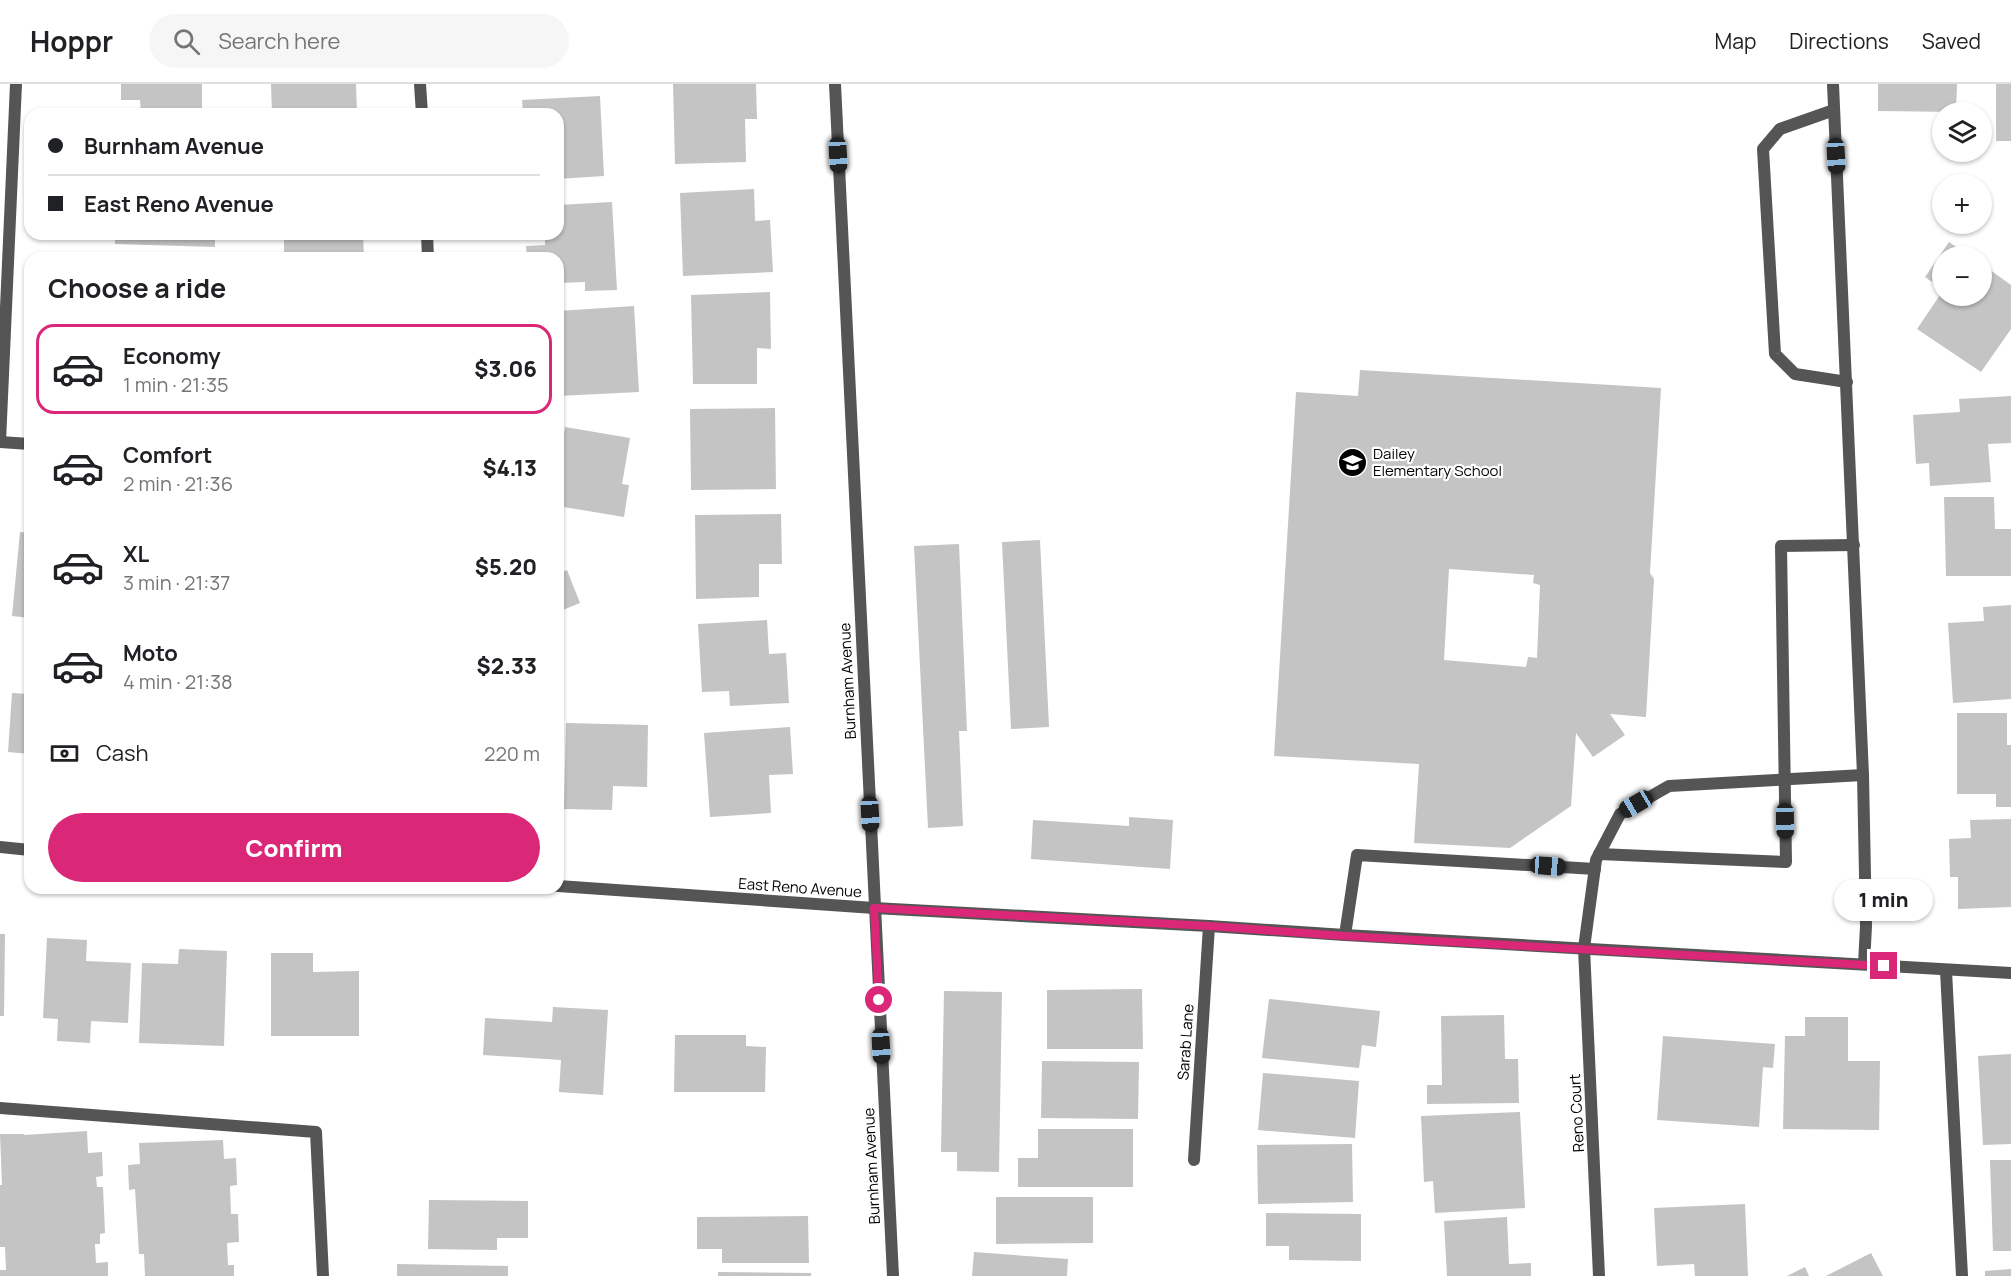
<!DOCTYPE html>
<html lang="en">
<head>
<meta charset="utf-8">
<style>
  :root { --surface:#fff; --page:#f6f6f6; --text:#202124; --muted:#757577; --line:#e0e0e0; --accent:#db2777 }
  body { margin:0; font-family:Manrope,sans-serif; background:var(--page); color:var(--text); height:100vh; display:flex; flex-direction:column; font-size:22px; white-space:nowrap }
  * { box-sizing:border-box; margin:0 }
  p { font-size:20px; color:var(--muted) }
  .icon { flex:none; width:33px; height:33px; fill:none; stroke:currentColor; stroke-width:2; stroke-linecap:round; stroke-linejoin:round }
  .map { position:relative; flex:1; overflow:hidden }
  .details { position:absolute; left:24px; top:168px; width:540px; height:642px; display:flex; flex-direction:column; background:var(--surface); border-radius:18px; box-shadow:0 2px 4px #0004 }
  .details>* { flex:none }
  .guide { position:absolute; left:24px; top:24px; width:540px; height:132px; border-radius:18px; box-shadow:0 2px 4px #0004; display:grid; align-content:center; height:132px; padding:0 24px; background:var(--surface) }
  .buttons { position:absolute; left:1932px; top:18px; display:grid; gap:12px }
  .buttons a { display:grid; place-items:center; width:60px; height:60px; border-radius:50%; background:var(--surface); box-shadow:0 2px 4px #0004; font-size:30px }
  .end { position:absolute; width:27px; height:27px; margin:-14px; border:8px solid #db2777; background:#fff; box-shadow:0 0 0 3px #fff }
  .from { border-radius:50% }
  .bubble { position:absolute; height:42px; border-radius:21px; background:var(--surface); box-shadow:0 2px 4px #0004; font-size:20px; font-weight:800; line-height:42px; text-align:center }
  .car { position:absolute; width:18px; height:36px; margin:-18px -9px; border-radius:8px; box-shadow:0 0 4px 2px #0007; background:linear-gradient(#222 24%,#8ab4d8 0 40%,#222 0 76%,#8ab4d8 0 86%,#222 0) }
  .guide b { display:flex; align-items:center; gap:21px; height:57px; font-size:22px }
  .guide b+b { border-top:2px solid var(--line) }
  .guide i { width:15px; height:15px; background:var(--text) }
  ul { padding:0; list-style:none }
  li { display:flex; align-items:center; gap:18px; height:90px; margin:0 12px 9px; padding:0 12px; border:3px solid transparent; border-radius:18px }
  li div { flex:1 }
  li b { display:block; font-size:22px }
  li em { font-style:normal; font-weight:800 }
  li.active { border-color:var(--accent) }
  li>.icon { width:54px; height:54px; stroke-width:1.5 }
  h2 { padding:0 24px; font-size:27px; line-height:72px }
  .pay { display:flex; align-items:center; gap:15px; height:66px; padding:0 24px; font-size:22px }
  .pay p { margin-inline-start:auto }
  .action { display:flex; gap:12px; margin-top:auto; padding:12px 24px }
  .action a { flex:1; height:69px; border-radius:36px; background:var(--accent); color:#fff; font-size:24px; font-weight:800; line-height:69px; text-align:center }
  header { display:flex; align-items:center; gap:36px; box-sizing:border-box; height:84px; padding:0 30px; background:var(--surface); border-bottom:2px solid var(--line) }
  header strong { font-size:28px }
  nav { display:flex; gap:33px; margin-inline-start:auto; font-size:21px }
  .search { width:420px; height:54px; background:var(--page); display:flex; align-items:center; gap:15px; box-sizing:border-box; padding:0 21px; border-radius:33px; color:var(--muted); font-size:22px }
  .map>svg:first-child { display:block }
</style>
</head>
<body>
<header>
<strong>Hoppr</strong>
<div class="search"><svg class="icon" aria-label="search" viewBox="0 0 24 24"><circle cx="10" cy="10" r="6"/><path d="M15 15l6 6"/></svg>Search here</div>
<nav><a>Map</a><a>Directions</a><a>Saved</a></nav>
</header>
<div class="map">
<svg width="2011" height="1192" viewBox="0 0 2011 1192">
  <rect width="100%" height="100%" fill="#fff"/>
  <g fill="#c4c4c4" fill-rule="evenodd">
    <path d="M121,0h81v30h-61l-1,-14h-19z"/>
    <path d="M271,0h85l1,30h-85z"/>
    <path d="M673,0h83l1,35h-12l1,43 -71,2z"/>
    <path d="M1878,0h79l-1,28 -78,-1z"/>
    <rect x="1996" y="0" width="15" height="57"/>
    <path d="M600,12l4,80 -46,3v-65h-35l-1,-14z"/>
    <path d="M754,105l1,32 15,-1 3,52 -90,4 -3,-83z"/>
    <path d="M612,118l5,88 -32,1v-9l-27,1v-25h-31l-1,-12 19,-1v-11h13v-29z"/>
    <path d="M115,150h100v13l-100,-3z"/>
    <path d="M284,150h79l1,23 -80,1z"/>
    <path d="M1949,158l21,14h-28v33l-17,-12z"/>
    <path d="M1982,180l29,21v44l-30,43 -64,-43 25,-37v4h40z"/>
    <path d="M770,208l1,57 -14,-1v36h-64l-2,-89z"/>
    <path d="M634,222l5,86 -81,4v-85z"/>
    <path d="M1360,286l301,18 -11,185 4,6 -8,138 -36,-3 15,21 -32,22 -17,-24 -5,73 -61,42 -96,-5 5,-79 -145,-8 22,-364 62,4zM1449,485l85,6 -1,8 7,2 -3,73 -9,-1 -2,10 -82,-7z"/>
    <path d="M2011,312v47l-23,1 3,38 -61,4 -1,-23 -13,1 -3,-49 47,-3 -1,-13z"/>
    <path d="M775,324l1,81 -85,1 -1,-81z"/>
    <path d="M565,343l65,11 -8,46 7,1 -5,32 -66,-11v-34z"/>
    <path d="M1944,413h50l1,32h16v47h-65z"/>
    <path d="M781,430l1,50h-23v33l-63,2 -1,-84z"/>
    <path d="M20,448l10,1v85l-18,-2z"/>
    <path d="M1040,456l9,187 -38,2 -9,-187z"/>
    <path d="M959,460l8,187h-8l4,95 -35,2 -14,-282z"/>
    <path d="M567,486l13,33 -22,9v-38z"/>
    <path d="M2011,521v94l-58,4 -5,-80 36,-2 -1,-14z"/>
    <path d="M767,536l2,34 17,-1 3,50 -59,3 -1,-15 -27,1 -4,-68z"/>
    <path d="M12,609l18,1v60l-22,-2z"/>
    <path d="M1957,629h50v32h4v62h-15v-13h-39z"/>
    <path d="M566,639l82,2 -1,62 -34,-1 -1,24 -48,-1z"/>
    <path d="M790,643l3,47 -24,1 2,38 -61,4 -6,-84z"/>
    <path d="M1129,733l44,3 -3,49 -139,-10 2,-39 96,6z"/>
    <path d="M2011,735v88l-53,2v-32h-8l-1,-38 22,-1 -1,-18z"/>
    <path d="M0,850h5l-1,82h-4z"/>
    <path d="M47,854l40,2 -1,21 45,2 -3,60 -37,-2 -1,22 -33,-2 1,-22 -15,-1z"/>
    <path d="M179,865l48,2 -3,95 -85,-3 3,-80 36,1z"/>
    <path d="M271,869h42v19l46,-1v65h-88z"/>
    <path d="M1142,905l1,60h-96v-59z"/>
    <path d="M944,907l58,1 -3,180 -42,-1v-19h-16z"/>
    <path d="M1269,915l111,12 -4,36 -14,-2 -3,23 -97,-10z"/>
    <path d="M553,923l55,3 -5,85 -44,-3 2,-32 -78,-5 2,-37 67,4z"/>
    <path d="M1504,931l1,44h13l1,44 -92,1v-19h15l-1,-69z"/>
    <path d="M1805,933h43v44h32l-1,69 -96,-1 2,-93h20z"/>
    <path d="M675,951h71v11l20,1 -1,45h-91z"/>
    <path d="M1663,952l112,8 -2,24 -10,-1 -4,60 -102,-7z"/>
    <path d="M2011,970v90l-28,1 -5,-89z"/>
    <path d="M1042,977l97,1 -1,57 -97,-1z"/>
    <path d="M1263,989l96,8 -4,57 -97,-8z"/>
    <path d="M1520,1028l5,96 -90,5 -2,-32 -9,1 -3,-66z"/>
    <path d="M1038,1045h95v58h-115v-29h20z"/>
    <path d="M87,1047l1,22 14,-1 1,24 -7,1 1,10h6l2,46 -5,1v10h-5l1,19 12,-1v14h-108v-6h6l-1,-23h-5v-62h2l-2,-51h24v1z"/>
    <path d="M223,1056l1,19 12,-1 1,27 -7,1 1,28h7l1,28 -12,1 1,22h6v11h-89l-1,-22h-5l-4,-65 -6,1 -1,-25 12,-1 -1,-21z"/>
    <path d="M1352,1060l1,58 -95,2 -1,-59z"/>
    <path d="M1990,1076h21v91h-18z"/>
    <path d="M996,1113h97v46l-97,1z"/>
    <path d="M429,1116l99,1v37h-31v12l-69,-1z"/>
    <path d="M1745,1120l3,72h-53l-1,-12 -37,2 -3,-58z"/>
    <path d="M1266,1129l95,1v47l-72,-1v-14h-23z"/>
    <path d="M808,1132l1,47h-87v-14h-25v-32z"/>
    <path d="M1507,1133l2,47 22,-1v13h-84l-3,-55z"/>
    <path d="M974,1168l94,7 -1,17h-95z"/>
    <path d="M1871,1169l12,23h-57z"/>
    <path d="M397,1180l111,2v10h-111z"/>
    <path d="M1805,1183l4,9h-22z"/>
    <path d="M2011,1185v7h-26v-5z"/>
    <path d="M718,1188l93,1v3h-93z"/>
  </g>
  <g fill="none" stroke-linecap="round" stroke-linejoin="round">
    <g stroke="#555" stroke-width="12">
      <path d="M1833,0l30,691 3,151 -2,38"/>
      <path d="M1834,26l-54,19 -17,20 12,205 20,20 52,8"/>
      <path d="M1599,770l187,8 -5,-316 73,-1"/>
      <path d="M1345,851l12,-80 238,14"/>
      <path d="M1584,864l12,-88 24,-46 49,-28 194,-11"/>
      <path d="M1946,887l16,305"/>
      <path d="M0,1024l316,24 7,144"/>
    </g>
    <g stroke="#555" stroke-width="12">
      <path d="M420,0l2,30"/>
      <path d="M835,0l58,1192"/>
      <path d="M427,150l1,24"/>
      <path d="M0,358l16,-358"/>
      <path d="M0,358l30,2"/>
      <path d="M0,763l30,3"/>
      <path d="M558,802l316,22 335,18 136,9 666,38"/>
      <path d="M1584,864l15,328"/>
      <path d="M1194,1076l15,-234"/>
    </g>
  </g>
  <g fill="none" stroke-linecap="round" stroke-linejoin="round">
    <path stroke="#db2777" stroke-width="8" d="M879,916l-5,-92 335,18 136,10 539,30"/>
  </g>
  <defs>
    <symbol id="school-disc" viewBox="-11 -11 22 22"><circle r="9.5" fill="#000" stroke="#fff"/><path d="M0-5L7-2L0 1L-7-2ZM-4 1L0 2.5L4 1V4Q0 6-4 4Z" fill="#fff"/></symbol>
  </defs>
  <g fill-rule="evenodd">
    <use href="#school-disc" x="1336" y="362" width="33" height="33"/>
  </g>
  <g text-anchor="middle" stroke-width="4.5" stroke-linejoin="round" paint-order="stroke">
    <g font-size="15" fill="#000" stroke="#fff" text-anchor="start">
      <text x="1373" y="375">Dailey<tspan x="1373" dy="17">Elementary School</tspan></text>
    </g>
    <g font-size="15" fill="#000" stroke="#fff">
      <text transform="translate(848 597) rotate(-93)" y="5">Burnham Avenue</text>
      <text transform="translate(800 804) rotate(4)" y="5">East Reno Avenue</text>
      <text transform="translate(1186 958) rotate(-86)" y="5">Sarab Lane</text>
      <text transform="translate(1577 1029) rotate(-93)" y="5">Reno Court</text>
      <text transform="translate(872 1082) rotate(-93)" y="5">Burnham Avenue</text>
    </g>
  </g>
</svg>
<div class="buttons">
<a><svg class="icon" aria-label="layers" viewBox="0 0 24 24"><path d="M12 4l9 5-9 5-9-5zM3 14l9 5 9-5"/></svg></a>
<a>+</a>
<a>−</a>
</div>
<i class="end from" style="left:879px;top:916px"></i>
<i class="end" style="left:1884px;top:882px"></i>
<div class="bubble" style="left:1834px;top:795px;width:99px">1 min</div>
<i class="car" style="left:838px;top:71px;rotate:177deg"></i>
<i class="car" style="left:1836px;top:72px;rotate:177deg"></i>
<i class="car" style="left:1636px;top:720px;rotate:240deg"></i>
<i class="car" style="left:870px;top:730px;rotate:177deg"></i>
<i class="car" style="left:1785px;top:737px;rotate:179deg"></i>
<i class="car" style="left:1548px;top:782px;rotate:94deg"></i>
<i class="car" style="left:881px;top:962px;rotate:177deg"></i>
<div class="guide">
<b><i class="from"></i>Burnham Avenue</b>
<b><i></i>East Reno Avenue</b>
</div>
<section class="details">
<h2>Choose a ride</h2>
<ul>
<li class="active"><svg class="icon" aria-label="car" viewBox="0 0 24 24"><path d="M5 17H2v-5l4-1 3-4h7l3 4 3 1v5h-3M9 17h6M6 11h13"/><circle cx="7" cy="17" r="2"/><circle cx="17" cy="17" r="2"/></svg><div><b>Economy</b><p>1 min · 21:35</p></div><em>$3.06</em></li>
<li><svg class="icon" aria-label="car" viewBox="0 0 24 24"><path d="M5 17H2v-5l4-1 3-4h7l3 4 3 1v5h-3M9 17h6M6 11h13"/><circle cx="7" cy="17" r="2"/><circle cx="17" cy="17" r="2"/></svg><div><b>Comfort</b><p>2 min · 21:36</p></div><em>$4.13</em></li>
<li><svg class="icon" aria-label="car" viewBox="0 0 24 24"><path d="M5 17H2v-5l4-1 3-4h7l3 4 3 1v5h-3M9 17h6M6 11h13"/><circle cx="7" cy="17" r="2"/><circle cx="17" cy="17" r="2"/></svg><div><b>XL</b><p>3 min · 21:37</p></div><em>$5.20</em></li>
<li><svg class="icon" aria-label="car" viewBox="0 0 24 24"><path d="M5 17H2v-5l4-1 3-4h7l3 4 3 1v5h-3M9 17h6M6 11h13"/><circle cx="7" cy="17" r="2"/><circle cx="17" cy="17" r="2"/></svg><div><b>Moto</b><p>4 min · 21:38</p></div><em>$2.33</em></li>
</ul>
<div class="pay"><svg class="icon" aria-label="cash" viewBox="0 0 24 24"><path d="M3 7h18v10H3z"/><circle cx="12" cy="12" r="2"/></svg>Cash<p>220 m</p></div>
<div class="action"><a>Confirm</a></div>
</section>
</div>
</body>
</html>
